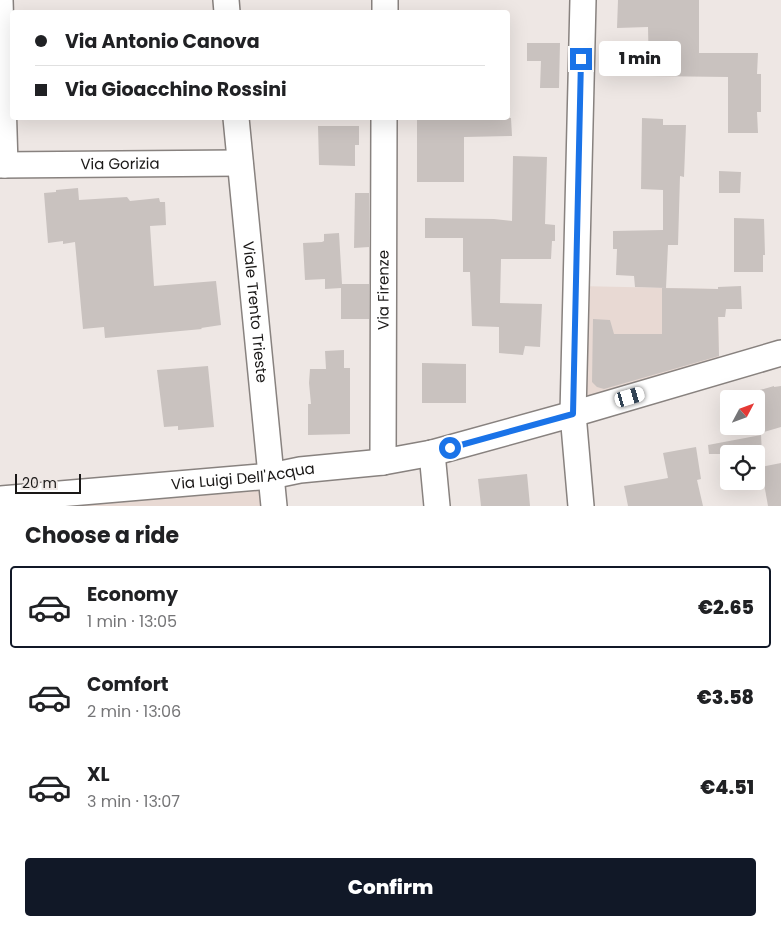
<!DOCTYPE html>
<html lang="en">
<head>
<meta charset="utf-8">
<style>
  :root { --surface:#fff; --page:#f6f6f6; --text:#202124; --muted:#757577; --line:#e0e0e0; --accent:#111827 }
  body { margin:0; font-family:Poppins,sans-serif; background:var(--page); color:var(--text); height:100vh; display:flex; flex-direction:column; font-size:19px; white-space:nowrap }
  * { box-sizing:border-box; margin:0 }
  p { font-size:16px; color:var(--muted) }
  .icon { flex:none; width:28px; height:28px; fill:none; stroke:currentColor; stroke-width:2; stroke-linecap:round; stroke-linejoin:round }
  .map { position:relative; height:506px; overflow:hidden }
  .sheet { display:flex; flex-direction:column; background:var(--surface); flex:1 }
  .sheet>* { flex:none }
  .hud { position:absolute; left:10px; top:10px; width:500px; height:110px; border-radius:5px; box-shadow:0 5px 20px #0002; display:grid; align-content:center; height:110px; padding:0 25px; background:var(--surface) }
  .needle { width:32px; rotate:49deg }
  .fabs { position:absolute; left:720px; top:390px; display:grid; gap:10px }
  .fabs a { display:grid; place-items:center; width:45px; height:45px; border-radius:5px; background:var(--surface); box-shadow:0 5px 20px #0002; font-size:25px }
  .scale { position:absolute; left:15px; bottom:12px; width:66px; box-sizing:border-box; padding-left:5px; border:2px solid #1a1817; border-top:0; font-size:14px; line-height:18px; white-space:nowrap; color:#1a1817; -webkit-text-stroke:4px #eee7e4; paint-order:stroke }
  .end { position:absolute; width:22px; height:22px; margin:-11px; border:6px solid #1a73e8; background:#fff; box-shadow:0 0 0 2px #fff }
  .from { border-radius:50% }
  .bubble { position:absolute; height:35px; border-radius:5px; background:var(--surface); box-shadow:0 5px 20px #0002; font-size:16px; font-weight:800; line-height:35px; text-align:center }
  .car { position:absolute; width:15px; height:30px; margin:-15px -8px; border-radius:6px; box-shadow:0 0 4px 1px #0007; background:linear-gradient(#fff 24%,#345 0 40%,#fff 0 76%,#345 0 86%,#fff 0) }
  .hud b { display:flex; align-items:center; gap:18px; height:48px; font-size:19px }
  .hud b+b { border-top:1px solid var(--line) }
  .hud i { width:12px; height:12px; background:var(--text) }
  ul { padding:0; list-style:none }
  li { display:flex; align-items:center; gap:15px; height:82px; margin:0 10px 8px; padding:0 15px; border:2px solid transparent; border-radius:5px }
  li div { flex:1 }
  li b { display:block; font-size:19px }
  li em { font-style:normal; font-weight:800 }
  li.on { border-color:var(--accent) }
  li>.icon { width:45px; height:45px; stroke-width:1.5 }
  h2 { padding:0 25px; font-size:22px; line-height:60px }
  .button { display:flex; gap:10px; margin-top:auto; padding:10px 25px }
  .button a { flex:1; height:58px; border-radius:5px; background:var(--accent); color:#fff; font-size:20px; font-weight:800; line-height:58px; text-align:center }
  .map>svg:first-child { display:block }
</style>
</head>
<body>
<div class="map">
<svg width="781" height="506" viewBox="0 0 781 506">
  <rect width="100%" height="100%" fill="#eee7e4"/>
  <g fill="#e8d9d3">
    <path d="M578,286l140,3 1,80 -145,43z"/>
    <path d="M269,480l2,26h-224z"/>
  </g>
  <g fill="#c9c2bf">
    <path d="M618,0h81v53h59l-1,21h4v38h-4l1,21h-30v-56l-79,-1 -1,-49 -31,1z"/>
    <path d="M527,43h33l-1,45h-19l1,-27h-14z"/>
    <path d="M482,118h29l1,18 -48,1v45h-47v-62h65z"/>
    <path d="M642,118l21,1v6h23l-2,52 -4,-1 -2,69h-10l-2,43 -31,-1 -1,-11 -18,-1 1,-26h-4v-18l50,-1v-40l-22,-1z"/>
    <path d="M318,126h41v19h-4v21l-36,-1z"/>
    <path d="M513,156l34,1 -2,67 10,1v16h-3l-1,18h-50l-1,44 42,1 -2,43 -15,-1 -2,9 -24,-2v-26l-27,-1 -2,-54h-7v-34h-38v-20l69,1 18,2z"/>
    <path d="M719,171l22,1 -1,21h-21z"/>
    <path d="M78,188l1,12 48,-3 3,4 29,-3 1,4h5l1,23 -16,1 4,60 62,-5 5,44 -20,3 1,1 -97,9 -1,-11 -21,2 -8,-87 -12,2v-3l-15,2 -4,-50 12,-1v-2z"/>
    <path d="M355,193h14v54l-15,1z"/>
    <path d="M734,218l30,1 1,36h-2v17h-29z"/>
    <path d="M339,233l3,51h27v35h-28v-31l-16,1v-10l-20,1 -2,-37 19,-1 2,-1v-7z"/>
    <path d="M741,286l1,23h-16l-1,8h-7l1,39 -115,33 -7,-2 -5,-5 1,-63 17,1 4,14h48v-46l56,1v-2z"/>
    <path d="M344,350v18h6v66l-42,1v-31h3l-2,-21 1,-14h16l-1,-18z"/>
    <path d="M422,363l44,1v39h-44z"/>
    <path d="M208,366l6,61 -36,3v-4l-14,1 -7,-57z"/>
    <path d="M774,386v1l7,-1v41l-17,5 -5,-16 -3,-17h-2l-1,-7z"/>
    <path d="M761,435l1,19h-53l-1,-9z"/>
    <path d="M696,447l5,32 -4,1 6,26h-75l-4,-20 44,-8 -5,-25z"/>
    <path d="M781,463v43h-13l-7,-39z"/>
    <path d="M527,474l3,32h-49l-3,-27z"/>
  </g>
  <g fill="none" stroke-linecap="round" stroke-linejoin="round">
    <defs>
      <g id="minor">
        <path d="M0,0l5,165"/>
        <path d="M226,0l1,12"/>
        <path d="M385,12v-12"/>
        <path id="s1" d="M236,118l38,388"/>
        <path id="s2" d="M0,165l240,-2"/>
        <path d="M432,453l5,53"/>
        <path id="s3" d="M383,462l1,-344"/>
        <path id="s4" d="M0,499l271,-23 29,-6 83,-8 49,-9 141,-39 208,-61"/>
        <path d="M581,506l-8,-92 10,-414"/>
      </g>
    </defs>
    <use href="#minor" stroke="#88827f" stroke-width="28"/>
    <use href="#minor" stroke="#fff" stroke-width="25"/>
  </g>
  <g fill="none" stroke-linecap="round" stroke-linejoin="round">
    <path stroke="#1a73e8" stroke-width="6" d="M450,448l123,-34 8,-355"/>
  </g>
  <g text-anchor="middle" stroke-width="4" stroke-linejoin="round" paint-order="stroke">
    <g font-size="15" fill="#1a1817" stroke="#eee7e4">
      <text dy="5" stroke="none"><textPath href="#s2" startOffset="120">Via Gorizia</textPath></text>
      <text dy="5" stroke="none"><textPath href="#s3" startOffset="172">Via Firenze</textPath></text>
      <text dy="5" stroke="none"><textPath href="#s1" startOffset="195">Viale Trento Trieste</textPath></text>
      <text dy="5" stroke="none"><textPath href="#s4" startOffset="244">Via Luigi Dell'Acqua</textPath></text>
    </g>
  </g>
</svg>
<div class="fabs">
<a><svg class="needle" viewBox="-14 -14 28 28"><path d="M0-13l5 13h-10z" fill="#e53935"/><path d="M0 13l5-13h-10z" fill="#757577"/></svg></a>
<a><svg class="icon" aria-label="locate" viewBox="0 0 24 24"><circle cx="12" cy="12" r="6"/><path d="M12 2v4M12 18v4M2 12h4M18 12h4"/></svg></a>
</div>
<div class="scale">20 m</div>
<i class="end from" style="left:450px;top:448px"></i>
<i class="end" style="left:581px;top:59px"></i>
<div class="bubble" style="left:599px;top:41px;width:82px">1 min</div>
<i class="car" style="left:630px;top:397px;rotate:74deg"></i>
<div class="hud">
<b><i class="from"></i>Via Antonio Canova</b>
<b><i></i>Via Gioacchino Rossini</b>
</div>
</div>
<section class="sheet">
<h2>Choose a ride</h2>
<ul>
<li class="on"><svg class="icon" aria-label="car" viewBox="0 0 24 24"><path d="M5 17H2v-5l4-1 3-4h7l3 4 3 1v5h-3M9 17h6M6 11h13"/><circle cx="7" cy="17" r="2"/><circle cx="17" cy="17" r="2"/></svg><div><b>Economy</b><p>1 min · 13:05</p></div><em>€2.65</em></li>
<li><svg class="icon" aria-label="car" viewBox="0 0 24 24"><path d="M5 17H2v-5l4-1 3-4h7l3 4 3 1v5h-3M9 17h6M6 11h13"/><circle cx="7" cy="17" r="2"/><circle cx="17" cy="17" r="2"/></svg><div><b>Comfort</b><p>2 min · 13:06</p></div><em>€3.58</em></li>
<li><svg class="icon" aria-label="car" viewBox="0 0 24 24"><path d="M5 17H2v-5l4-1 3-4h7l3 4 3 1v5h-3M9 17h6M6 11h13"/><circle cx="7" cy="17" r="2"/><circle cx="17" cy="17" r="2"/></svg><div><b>XL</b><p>3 min · 13:07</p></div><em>€4.51</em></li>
</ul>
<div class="button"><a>Confirm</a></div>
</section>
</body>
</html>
